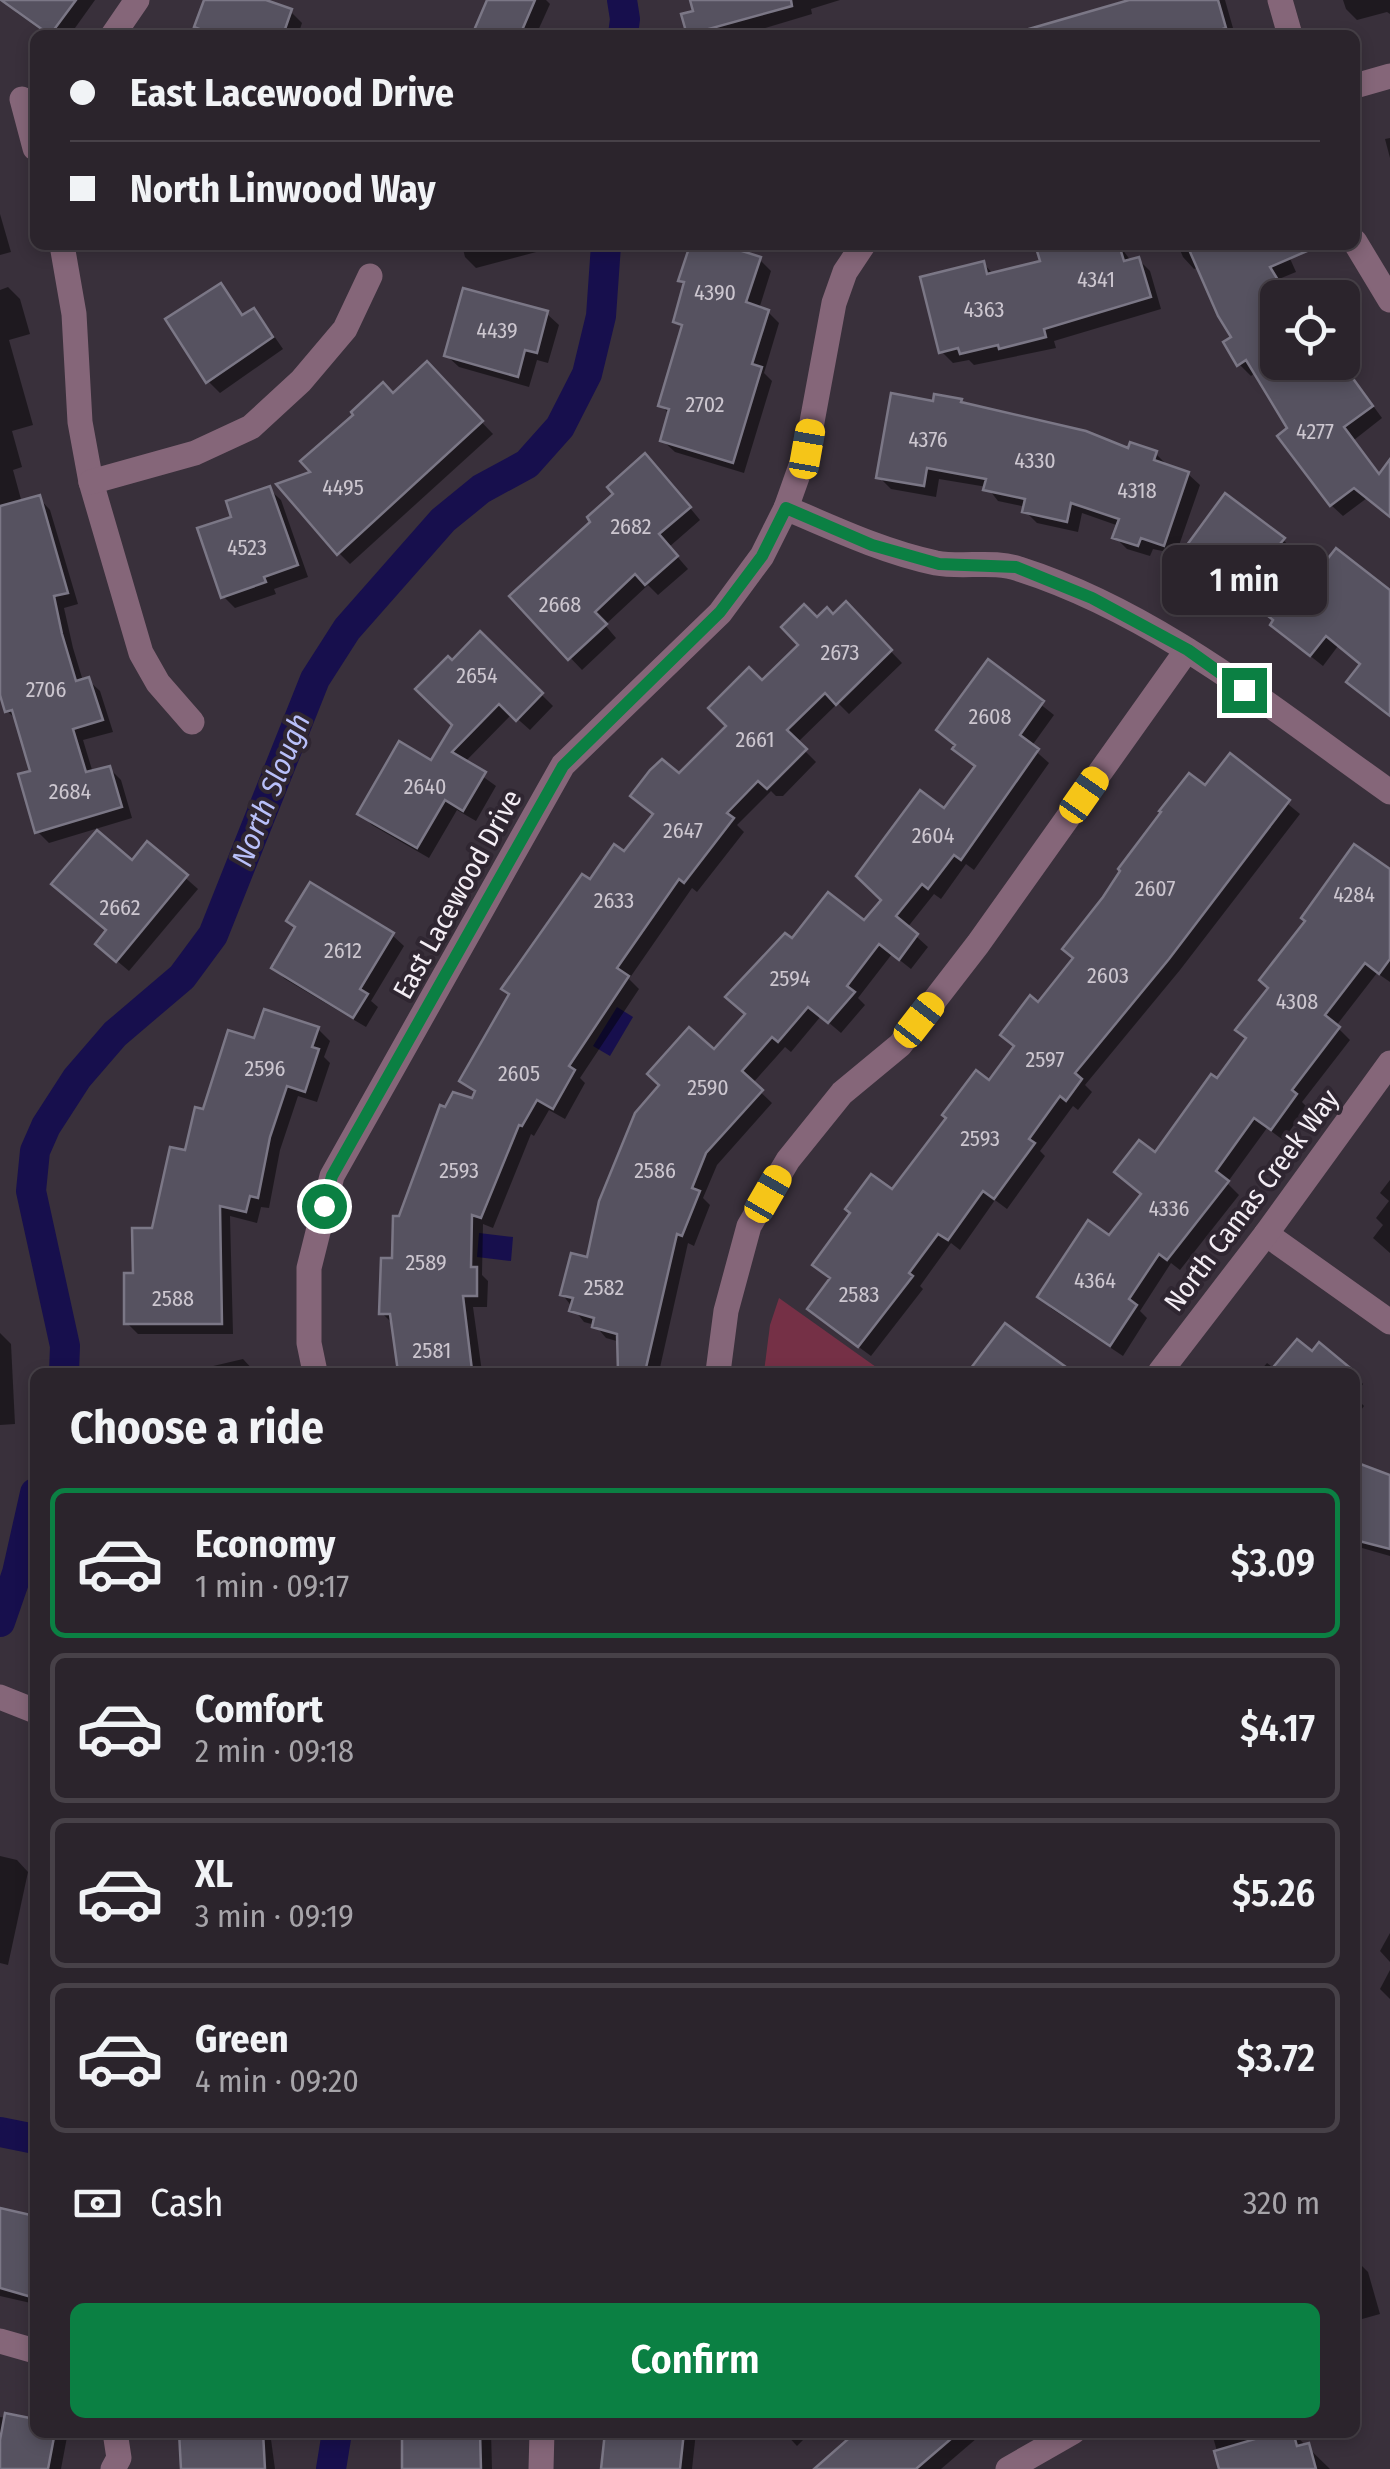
<!DOCTYPE html>
<html lang="en">
<head>
<meta charset="utf-8">
<style>
  :root { --surface:#2b242c; --page:#332c34; --text:#f1f3f6; --muted:#a6a4a9; --line:#474148; --accent:#0b8043 }
  body { margin:0; font-family:"Fira Sans Condensed",sans-serif; background:var(--page); color:var(--text); height:100vh; display:flex; flex-direction:column; font-size:38px; white-space:nowrap }
  * { box-sizing:border-box; margin:0 }
  p { font-size:32px; color:var(--muted) }
  .icon { flex:none; width:55px; height:55px; fill:none; stroke:currentColor; stroke-width:2; stroke-linecap:round; stroke-linejoin:round }
  .map { position:relative; flex:1; overflow:hidden }
  .drawer { position:absolute; left:30px; top:1368px; width:1330px; height:1070px; display:flex; flex-direction:column; background:var(--surface); border-radius:15px; box-shadow:0 5px 15px #0003,0 0 0 2px var(--line) }
  .drawer>* { flex:none }
  .top-card { position:absolute; left:30px; top:30px; width:1330px; height:220px; border-radius:15px; box-shadow:0 5px 15px #0003,0 0 0 2px var(--line); display:grid; align-content:center; height:220px; padding:0 40px; background:var(--surface) }
  .buttons { position:absolute; left:1260px; top:280px; display:grid; gap:20px }
  .buttons a { display:grid; place-items:center; width:100px; height:100px; border-radius:15px; background:var(--surface); box-shadow:0 5px 15px #0003,0 0 0 2px var(--line); font-size:50px }
  .end { position:absolute; width:45px; height:45px; margin:-22px; border:12px solid #0b8043; background:#fff; box-shadow:0 0 0 5px #fff }
  .from { border-radius:50% }
  .bubble { position:absolute; height:70px; border-radius:15px; background:var(--surface); box-shadow:0 5px 15px #0003,0 0 0 2px var(--line); font-size:32px; font-weight:600; line-height:70px; text-align:center }
  .car { position:absolute; width:30px; height:60px; margin:-30px -15px; border-radius:12px; box-shadow:0 0 8px 2px #0007; background:linear-gradient(#f5c518 24%,#345 0 40%,#f5c518 0 76%,#345 0 86%,#f5c518 0) }
  .top-card b { display:flex; align-items:center; gap:35px; height:95px; font-size:38px }
  .top-card b+b { border-top:2px solid var(--line) }
  .top-card i { width:25px; height:25px; background:var(--text) }
  ul { padding:0; list-style:none }
  li { display:flex; align-items:center; gap:30px; height:150px; margin:0 20px 15px; padding:0 20px; border:5px solid var(--line); border-radius:15px }
  li div { flex:1 }
  li b { display:block; font-size:38px }
  li em { font-style:normal; font-weight:600 }
  li.current { border-color:var(--accent) }
  li>.icon { width:90px; height:90px; stroke-width:1.5 }
  h2 { padding:0 40px; font-size:45px; line-height:120px }
  .pay { display:flex; align-items:center; gap:25px; height:110px; padding:0 40px; font-size:38px }
  .pay p { margin-inline-start:auto }
  .cta { display:flex; gap:20px; margin-top:auto; padding:20px 40px }
  .cta a { flex:1; height:115px; border-radius:15px; background:var(--accent); color:#fff; font-size:40px; font-weight:600; line-height:115px; text-align:center }
  .map>svg:first-child { display:block }
</style>
</head>
<body>
<div class="map">
<svg width="1390" height="2469" viewBox="0 0 1390 2469">
  <rect width="100%" height="100%" fill="#39303b"/>
  <path fill="#753046" d="M779,1298l104,74h-119l6,-47z"/>
  <g fill="#170f4d">
    <path d="M617,1007l16,10 -23,39 -17,-10z"/>
    <path d="M479,1233l34,4 -2,24 -34,-4z"/>
  </g>
  <g fill="#0007">
    <path d="M7,0h88l-25,35h-22l-31,-22z"/>
    <path d="M207,0h52l31,11 12,12 -4,12h-93l-8,-8z"/>
    <path d="M490,0h56l4,4 -14,31h-62z"/>
    <path d="M693,0h147l-29,9 1,5 -70,21h-52l-6,-19 13,-4z"/>
    <path d="M1125,0h100l10,35h-218l109,-32z"/>
    <path d="M1343,0h47v14l-3,-2 -30,8 -11,-11z"/>
    <path d="M1390,138v20l-5,-19z"/>
    <path d="M0,214l11,38 -11,3z"/>
    <path d="M462,245h77l1,6 -64,17 -11,-11z"/>
    <path d="M692,245h22l45,14 12,12 -12,38 9,3 11,11 -15,50 8,8 -28,92 -69,-21 -12,-11 7,-26 -9,-10 22,-76 -8,-8 11,-36 -5,-5z"/>
    <path d="M1057,245h62l12,16 7,-2 12,12 11,38 -107,32 2,7 -82,17 -5,-5 -16,3 -11,-11 42,-88 10,11 49,-12z"/>
    <path d="M1178,245h106l12,27 -17,7 12,19h-13v64h64v-9l7,10 -5,3 38,52 -28,22 26,36 10,-13v53l-23,-18 -24,18 -12,-11 -75,-133 -5,4 -12,-12 -5,-26 -35,-71 -5,2 -11,-12z"/>
    <path d="M221,286l24,31 9,-6 11,12 18,26 -63,44 -12,-12z"/>
    <path d="M8,287l12,12 10,35 -21,6 24,85 -21,6 10,36 -9,3 9,33 17,-5 11,12 28,94 -14,4 9,40 10,33 5,-1 12,11 13,41 -30,8 10,33 16,-5 12,12 11,38 -83,25 -11,-11 -5,-59 -15,-52 -11,-10 -7,-24v-397z"/>
    <path d="M547,314l12,11 -11,38 -11,-3 -8,27 -70,-20 -12,-11z"/>
    <path d="M427,365l66,69 -143,130 -11,-11 -25,-80z"/>
    <path d="M960,401l5,5 164,45 26,2 12,12 21,9 12,11 -24,69 -23,-5 -3,7 -23,-7 -12,-12 4,-11 -37,-13 -4,19 -41,-9 -12,-12 1,-4 -28,-6 -11,-14 -48,-8 -3,18 -45,-8 -12,-12 56,-73z"/>
    <path d="M657,468l43,52 -31,27 19,22 -30,26 -10,-10 -43,40 11,13 -34,32 -69,-73z"/>
    <path d="M269,489l12,11 27,77 -34,12 2,5 -41,14 -12,-12 11,-78z"/>
    <path d="M1283,540l12,11 -3,4 27,19 71,20v122l-27,-51 -25,-19 -15,20 -38,-30 -10,-14 -76,-62z"/>
    <path d="M846,605l56,58 -53,51 -11,-11 -41,40 19,19 -33,34h-7l-5,-5 -34,34 7,7 -47,60 -5,-4 -63,91 10,10 -59,89 5,5 -20,36 -16,-9 -15,26 -3,-2 -38,94 -10,-4 -1,51 6,6 -1,26h-14l9,65h-98l16,-3 -6,-44 -12,-12 19,-94 75,-125 -13,-13 127,-198 35,-28 54,-79 123,-131 15,-24 16,-4z"/>
    <path d="M480,634l73,72 -23,24 -18,-16 -48,49 32,23 -20,35 -19,-11 -28,48 -57,-33 -12,-12 72,-50 23,-38 -3,-61z"/>
    <path d="M988,663l66,52 -23,32 18,16 -75,107 -8,-6 -25,35 -7,-5 -27,34 21,19 -17,22 -19,-15 -34,44 7,7 -24,28 -20,-17 -30,36 -6,-5 -33,37 20,19 -55,62 -14,33 7,7 -16,41 -6,-3 -29,129h-39v-30l-14,-4 -11,-13 -11,-3 -22,-28 27,-34 125,-207 33,-38 45,-73 72,-19 20,-23 93,-132 -38,-38z"/>
    <path d="M1230,756l70,58 -120,156 -95,115 7,7 -14,18 -5,-4 -33,45 5,5 -38,53 -12,-9 -35,50 -9,-7 -31,43 3,3 -52,67 -49,-36 10,-40 -17,-15 77,-73 97,-109 27,-36 23,-42z"/>
    <path d="M148,845l50,44 -69,82 -19,-16 -1,-24 23,-68z"/>
    <path d="M1390,872v110l-13,-9 -41,53 14,14 -48,62 5,5 -24,33 -16,-12 -40,55 12,12 -59,75 -9,-7 -31,48 7,7 -24,38 -71,-47 -12,-12 70,-59 33,-43 12,-39z"/>
    <path d="M289,921l103,14 12,11 -33,55 7,6 -12,20 -81,-48 -11,-11 23,-39z"/>
    <path d="M318,1029l12,12 -6,16 6,6 -13,39 -19,-6 -18,54 -11,58 -8,-1 -4,16 -27,-7 3,118h-95l-11,-11 8,-48 69,-163 52,-71z"/>
    <path d="M1390,1180v73l-17,-15 10,-13 -7,-7 13,-17 -9,-8z"/>
    <path d="M0,1333l11,11 4,80 -15,1z"/>
    <path d="M1319,1345l32,27h-92l8,-9 8,6 37,-15z"/>
    <path d="M243,1359l12,13h-63v-1z"/>
    <path d="M1355,1376l8,8 -8,11z"/>
    <path d="M1355,1397l9,9 -9,12z"/>
    <path d="M1355,1474l35,3v79l-35,-10z"/>
    <path d="M0,1856l17,4 11,12 -20,93 -8,-2z"/>
    <path d="M1390,1933v29l-10,-11z"/>
    <path d="M1390,1970v29l-10,-10z"/>
    <path d="M35,2028v28l-7,-26z"/>
    <path d="M0,2210l35,7v87l-35,-8z"/>
    <path d="M1356,2260l12,12 12,42 -25,7z"/>
    <path d="M0,2417l35,4v11h28l4,5 -6,32h-61z"/>
    <path d="M181,2432h89l5,37h-91z"/>
    <path d="M404,2432h87l1,37h-87z"/>
    <path d="M607,2432h89l-4,37h-89z"/>
    <path d="M784,2432h27l-14,14z"/>
    <path d="M859,2432h125l-43,37h-123z"/>
    <path d="M1205,2432h87l38,37h-108l-9,-32z"/>
  </g>
  <g fill="none" stroke-linecap="round" stroke-linejoin="round">
    <g stroke="#170f4d" stroke-width="30">
      <path d="M622,0l3,19 -2,16"/>
      <path d="M64,1372l1,-26 -34,-155 4,-40 11,-25 31,-48 38,-44 67,-57 31,-42 102,-256 32,-50 96,-109 38,-31 46,-25 33,-37 27,-53 14,-58 5,-71"/>
      <path d="M0,1622l17,-49 18,-80"/>
      <path d="M0,2132l35,7"/>
      <path d="M331,2469l6,-37"/>
    </g>
  </g>
  <g fill="#565260" stroke="#7b7786" stroke-width="2.5">
    <path d="M1,0h75l-26,35z"/>
    <path d="M204,0h62l26,9 -9,26h-68l-21,-8z"/>
    <path d="M487,0h48l-15,35h-48z"/>
    <path d="M690,0h101l1,6 -105,29 -6,-21 12,-3z"/>
    <path d="M1129,0h89l8,28 -23,7h-173l-1,-6z"/>
    <path d="M690,245h33l38,12 -15,45 23,8 -17,54 10,3 -29,96 -73,-22 9,-32 -11,-3 24,-81 -9,-3 11,-40 -6,-1z"/>
    <path d="M1058,245h61l5,16 15,-4 12,40 -107,32 2,8 -47,12 -1,-4 -38,9 -2,-6 -19,5 -19,-76 64,-16 3,13 53,-13 -3,-10z"/>
    <path d="M1187,245h134l-51,22 19,31h-11v64h63l32,44 -29,21 35,47 11,-15v58l-36,-29 -24,18 -53,-70 10,-8 -41,-68 -9,6 -14,-24 8,-5 -13,-21z"/>
    <path d="M221,283l21,32 12,-7 19,29 -67,46 -41,-64z"/>
    <path d="M463,288l85,23 -11,42 -12,-3 -7,27 -74,-21z"/>
    <path d="M427,361l56,60 -146,134 -61,-71 34,-12 -10,-11 53,-46 -2,-3 32,-30 10,11z"/>
    <path d="M891,393l42,8 1,-7 28,5 -1,3 125,29 42,17 2,-6 27,9 -3,9 35,12 -25,74 -23,-8 -3,8 -26,-8 7,-19 -48,-16 -4,19 -45,-10 3,-13 -42,-9 3,-11 -59,-11 -3,18 -48,-8z"/>
    <path d="M645,453l46,54 -32,27 19,22 -33,29 -10,-11 -40,38 12,12 -39,36 -59,-64 81,-74 -3,-5 26,-23 -6,-7z"/>
    <path d="M270,486l28,79 -34,12 2,5 -45,16 -24,-70 34,-11 -5,-16z"/>
    <path d="M1225,493l60,45 -5,6 38,27 18,-23 54,42v126l-44,-34 14,-18 -34,-28 -16,20 -40,-31 3,-5 -89,-71z"/>
    <path d="M40,495l28,98 -14,3 8,38 14,47 13,-4 14,43 -30,9 13,43 24,-6 12,41 -87,26 -17,-59 12,-3 -18,-61 -7,2 -5,-17v-189z"/>
    <path d="M846,601l46,49 -56,55 -11,-12 -38,37 20,19 -40,40 -9,-8 -31,32 7,5 -50,65 -5,-4 -62,89 12,8 -60,90 6,4 -22,39 -16,-9 -15,26 -3,-1 -38,93 -9,-3 -1,52h6v29h-14l9,74 -74,2 -8,-58h-11l2,-56h11l1,-42h6l41,-111 5,2 8,-15 19,6 3,-7 -16,-10 50,-87 -8,-5 81,-115 8,5 24,-35 10,7 29,-37 -23,-18 20,-26 12,-11 17,14 47,-47 -18,-18 41,-41 13,13 36,-35 -17,-18 23,-23 13,13 10,-10 6,7z"/>
    <path d="M480,631l63,62 -27,28 -17,-17 -47,48 34,20 -23,39 -18,-11 -28,48 -60,-34 42,-73 32,19 21,-35 -37,-36 33,-33 4,4z"/>
    <path d="M988,659l56,42 -24,34 19,14 -78,111 -7,-5 -26,34 -6,-5 -26,32 22,18 -19,26 -20,-16 -32,42 8,6 -27,31 -20,-16 -30,35 -6,-5 -30,34 21,19 -57,63 -14,35 8,3 -18,45 -5,-2 -32,138h-27l-1,-38 -25,-7 2,-9 -25,-7 4,-13 -13,-3 11,-42 16,4 12,-56 36,-88 24,-28 -12,-11 42,-47 25,22 31,-35 -20,-17 60,-64 7,5 36,-46 36,28 17,-20 -25,-24 64,-86 24,18 31,-42 -23,-17 3,-4 -19,-15z"/>
    <path d="M1230,753l60,47 -121,159 -94,114 7,6 -16,22 -6,-5 -31,43 6,4 -41,56 -11,-8 -35,49 -10,-6 -29,39 4,3 -55,71 -51,-38 23,-31 -18,-13 38,-52 -5,-4 26,-35 21,15 54,-71 -4,-3 34,-45 13,10 25,-34 -14,-11 30,-40 8,7 35,-44 -11,-9 41,-52 17,-26 -2,-2 43,-57 -2,-1 30,-38 16,12z"/>
    <path d="M97,830l35,30 15,-19 41,34 -72,87 -21,-18 11,-14 -55,-46z"/>
    <path d="M1354,844l36,25v90l-11,15 -14,-11 -40,52 15,12 -48,63 5,4 -26,36 -17,-12 -38,53 13,10 -62,79 -8,-6 -30,45 8,6 -27,41 -73,-49 51,-77 21,15 32,-41 -27,-22 25,-32 16,12 56,-78 6,4 29,-40 -11,-8 33,-42 -9,-8 46,-59 -4,-3z"/>
    <path d="M310,882l84,51 -34,56 8,5 -15,24 -82,-50 24,-41 -9,-6z"/>
    <path d="M264,1009l55,18 -7,20 7,2 -14,43 -18,-6 -17,51 -12,61 -8,-2 -4,16 -26,-6 2,118h-98v-51h9l-1,-45h20l18,-81 15,3 10,-43 8,2 25,-79 26,8z"/>
    <path d="M1005,1323l19,14 49,35h-105z"/>
    <path d="M1297,1339l15,12 7,-9 36,30h-86z"/>
    <path d="M1355,1462l35,13v74l-35,-9z"/>
    <path d="M0,2208l35,8v82l-35,-10z"/>
    <path d="M5,2413l30,6v13h20l-7,37h-48v-29z"/>
    <path d="M179,2432h84l2,37h-84z"/>
    <path d="M402,2432h78l1,37h-79z"/>
    <path d="M605,2432h79l-4,37h-79z"/>
    <path d="M856,2432h103l-43,37h-102z"/>
    <path d="M1279,2432h14l4,14 12,-3 7,26h-97l-5,-18z"/>
  </g>
  <g fill="none" stroke-linecap="round" stroke-linejoin="round">
    <g stroke="#856679" stroke-width="25">
      <path d="M1280,0l10,35"/>
      <path d="M113,35l24,-35"/>
      <path d="M1355,86l35,-10"/>
      <path d="M22,99l13,49"/>
      <path d="M1355,242l35,58"/>
      <path d="M62,245l12,69 6,108 11,60 50,171 17,30 34,39"/>
      <path d="M91,482l104,-29 56,-26 50,-46 44,-52 25,-53"/>
      <path d="M786,508c49,21 98,44 150,55 27,5 58,-3 83,6 138,44 255,141 371,223"/>
      <path d="M1266,1234l124,88"/>
      <path d="M315,1372l-6,-29v-75l23,-92 231,-411 157,-152 42,-57 24,-48 21,-59 27,-146 11,-31 18,-27"/>
      <path d="M718,1372l8,-61 23,-85 39,-66 54,-67 58,-48 78,-101 209,-294"/>
      <path d="M1160,1372l106,-138 124,-171"/>
      <path d="M0,1697l35,14"/>
      <path d="M0,2341l35,10"/>
      <path d="M113,2469l6,-11 -4,-26"/>
      <path d="M541,2469l1,-37"/>
      <path d="M1008,2469l65,-37"/>
    </g>
  </g>
  <g fill="none" stroke-linecap="round" stroke-linejoin="round">
    <path stroke="#0b8043" stroke-width="12" d="M324,1206l8,-30 231,-410 157,-154 42,-56 24,-48 86,37 67,19 77,3 76,31 96,52 56,40"/>
  </g>
  <g text-anchor="middle" stroke-width="8" stroke-linejoin="round" paint-order="stroke">
    <g font-size="22" fill="#ccc6cf">
      <text x="1096" y="287">4341</text>
      <text x="715" y="300">4390</text>
      <text x="984" y="317">4363</text>
      <text x="497" y="338">4439</text>
      <text x="705" y="412">2702</text>
      <text x="1315" y="439">4277</text>
      <text x="928" y="447">4376</text>
      <text x="1035" y="468">4330</text>
      <text x="343" y="495">4495</text>
      <text x="1137" y="498">4318</text>
      <text x="631" y="534">2682</text>
      <text x="247" y="555">4523</text>
      <text x="560" y="612">2668</text>
      <text x="840" y="660">2673</text>
      <text x="477" y="683">2654</text>
      <text x="46" y="697">2706</text>
      <text x="990" y="724">2608</text>
      <text x="755" y="747">2661</text>
      <text x="425" y="794">2640</text>
      <text x="70" y="799">2684</text>
      <text x="683" y="838">2647</text>
      <text x="933" y="843">2604</text>
      <text x="1155" y="896">2607</text>
      <text x="1354" y="902">4284</text>
      <text x="614" y="908">2633</text>
      <text x="120" y="915">2662</text>
      <text x="343" y="958">2612</text>
      <text x="1108" y="983">2603</text>
      <text x="790" y="986">2594</text>
      <text x="1297" y="1009">4308</text>
      <text x="1045" y="1067">2597</text>
      <text x="265" y="1076">2596</text>
      <text x="519" y="1081">2605</text>
      <text x="708" y="1095">2590</text>
      <text x="980" y="1146">2593</text>
      <text x="459" y="1178">2593</text>
      <text x="655" y="1178">2586</text>
      <text x="1169" y="1216">4336</text>
      <text x="426" y="1270">2589</text>
      <text x="1095" y="1288">4364</text>
      <text x="604" y="1295">2582</text>
      <text x="859" y="1302">2583</text>
      <text x="173" y="1306">2588</text>
      <text x="432" y="1358">2581</text>
    </g>
    <g font-size="28" fill="#f3edf4" stroke="#2f2631">
      <text transform="translate(457 894) rotate(-61)" y="10">East Lacewood Drive</text>
      <text transform="translate(1251 1200) rotate(-53)" y="10">North Camas Creek Way</text>
    </g>
    <g font-size="30" font-style="italic" fill="#b9c0fa" stroke="#2f2631">
      <text transform="translate(271 790) rotate(-68)" y="10">North Slough</text>
    </g>
  </g>
</svg>
<div class="buttons">
<a><svg class="icon" aria-label="locate" viewBox="0 0 24 24"><circle cx="12" cy="12" r="6"/><path d="M12 2v4M12 18v4M2 12h4M18 12h4"/></svg></a>
</div>
<i class="end from" style="left:324px;top:1206px"></i>
<i class="end" style="left:1244px;top:690px"></i>
<div class="bubble" style="left:1162px;top:545px;width:165px">1 min</div>
<i class="car" style="left:807px;top:449px;rotate:10deg"></i>
<i class="car" style="left:1084px;top:795px;rotate:35deg"></i>
<i class="car" style="left:919px;top:1020px;rotate:38deg"></i>
<i class="car" style="left:768px;top:1194px;rotate:30deg"></i>
<div class="top-card">
<b><i class="from"></i>East Lacewood Drive</b>
<b><i></i>North Linwood Way</b>
</div>
<section class="drawer">
<h2>Choose a ride</h2>
<ul>
<li class="current"><svg class="icon" aria-label="car" viewBox="0 0 24 24"><path d="M5 17H2v-5l4-1 3-4h7l3 4 3 1v5h-3M9 17h6M6 11h13"/><circle cx="7" cy="17" r="2"/><circle cx="17" cy="17" r="2"/></svg><div><b>Economy</b><p>1 min · 09:17</p></div><em>$3.09</em></li>
<li><svg class="icon" aria-label="car" viewBox="0 0 24 24"><path d="M5 17H2v-5l4-1 3-4h7l3 4 3 1v5h-3M9 17h6M6 11h13"/><circle cx="7" cy="17" r="2"/><circle cx="17" cy="17" r="2"/></svg><div><b>Comfort</b><p>2 min · 09:18</p></div><em>$4.17</em></li>
<li><svg class="icon" aria-label="car" viewBox="0 0 24 24"><path d="M5 17H2v-5l4-1 3-4h7l3 4 3 1v5h-3M9 17h6M6 11h13"/><circle cx="7" cy="17" r="2"/><circle cx="17" cy="17" r="2"/></svg><div><b>XL</b><p>3 min · 09:19</p></div><em>$5.26</em></li>
<li><svg class="icon" aria-label="car" viewBox="0 0 24 24"><path d="M5 17H2v-5l4-1 3-4h7l3 4 3 1v5h-3M9 17h6M6 11h13"/><circle cx="7" cy="17" r="2"/><circle cx="17" cy="17" r="2"/></svg><div><b>Green</b><p>4 min · 09:20</p></div><em>$3.72</em></li>
</ul>
<div class="pay"><svg class="icon" aria-label="cash" viewBox="0 0 24 24"><path d="M3 7h18v10H3z"/><circle cx="12" cy="12" r="2"/></svg>Cash<p>320 m</p></div>
<div class="cta"><a>Confirm</a></div>
</section>
</div>
</body>
</html>
